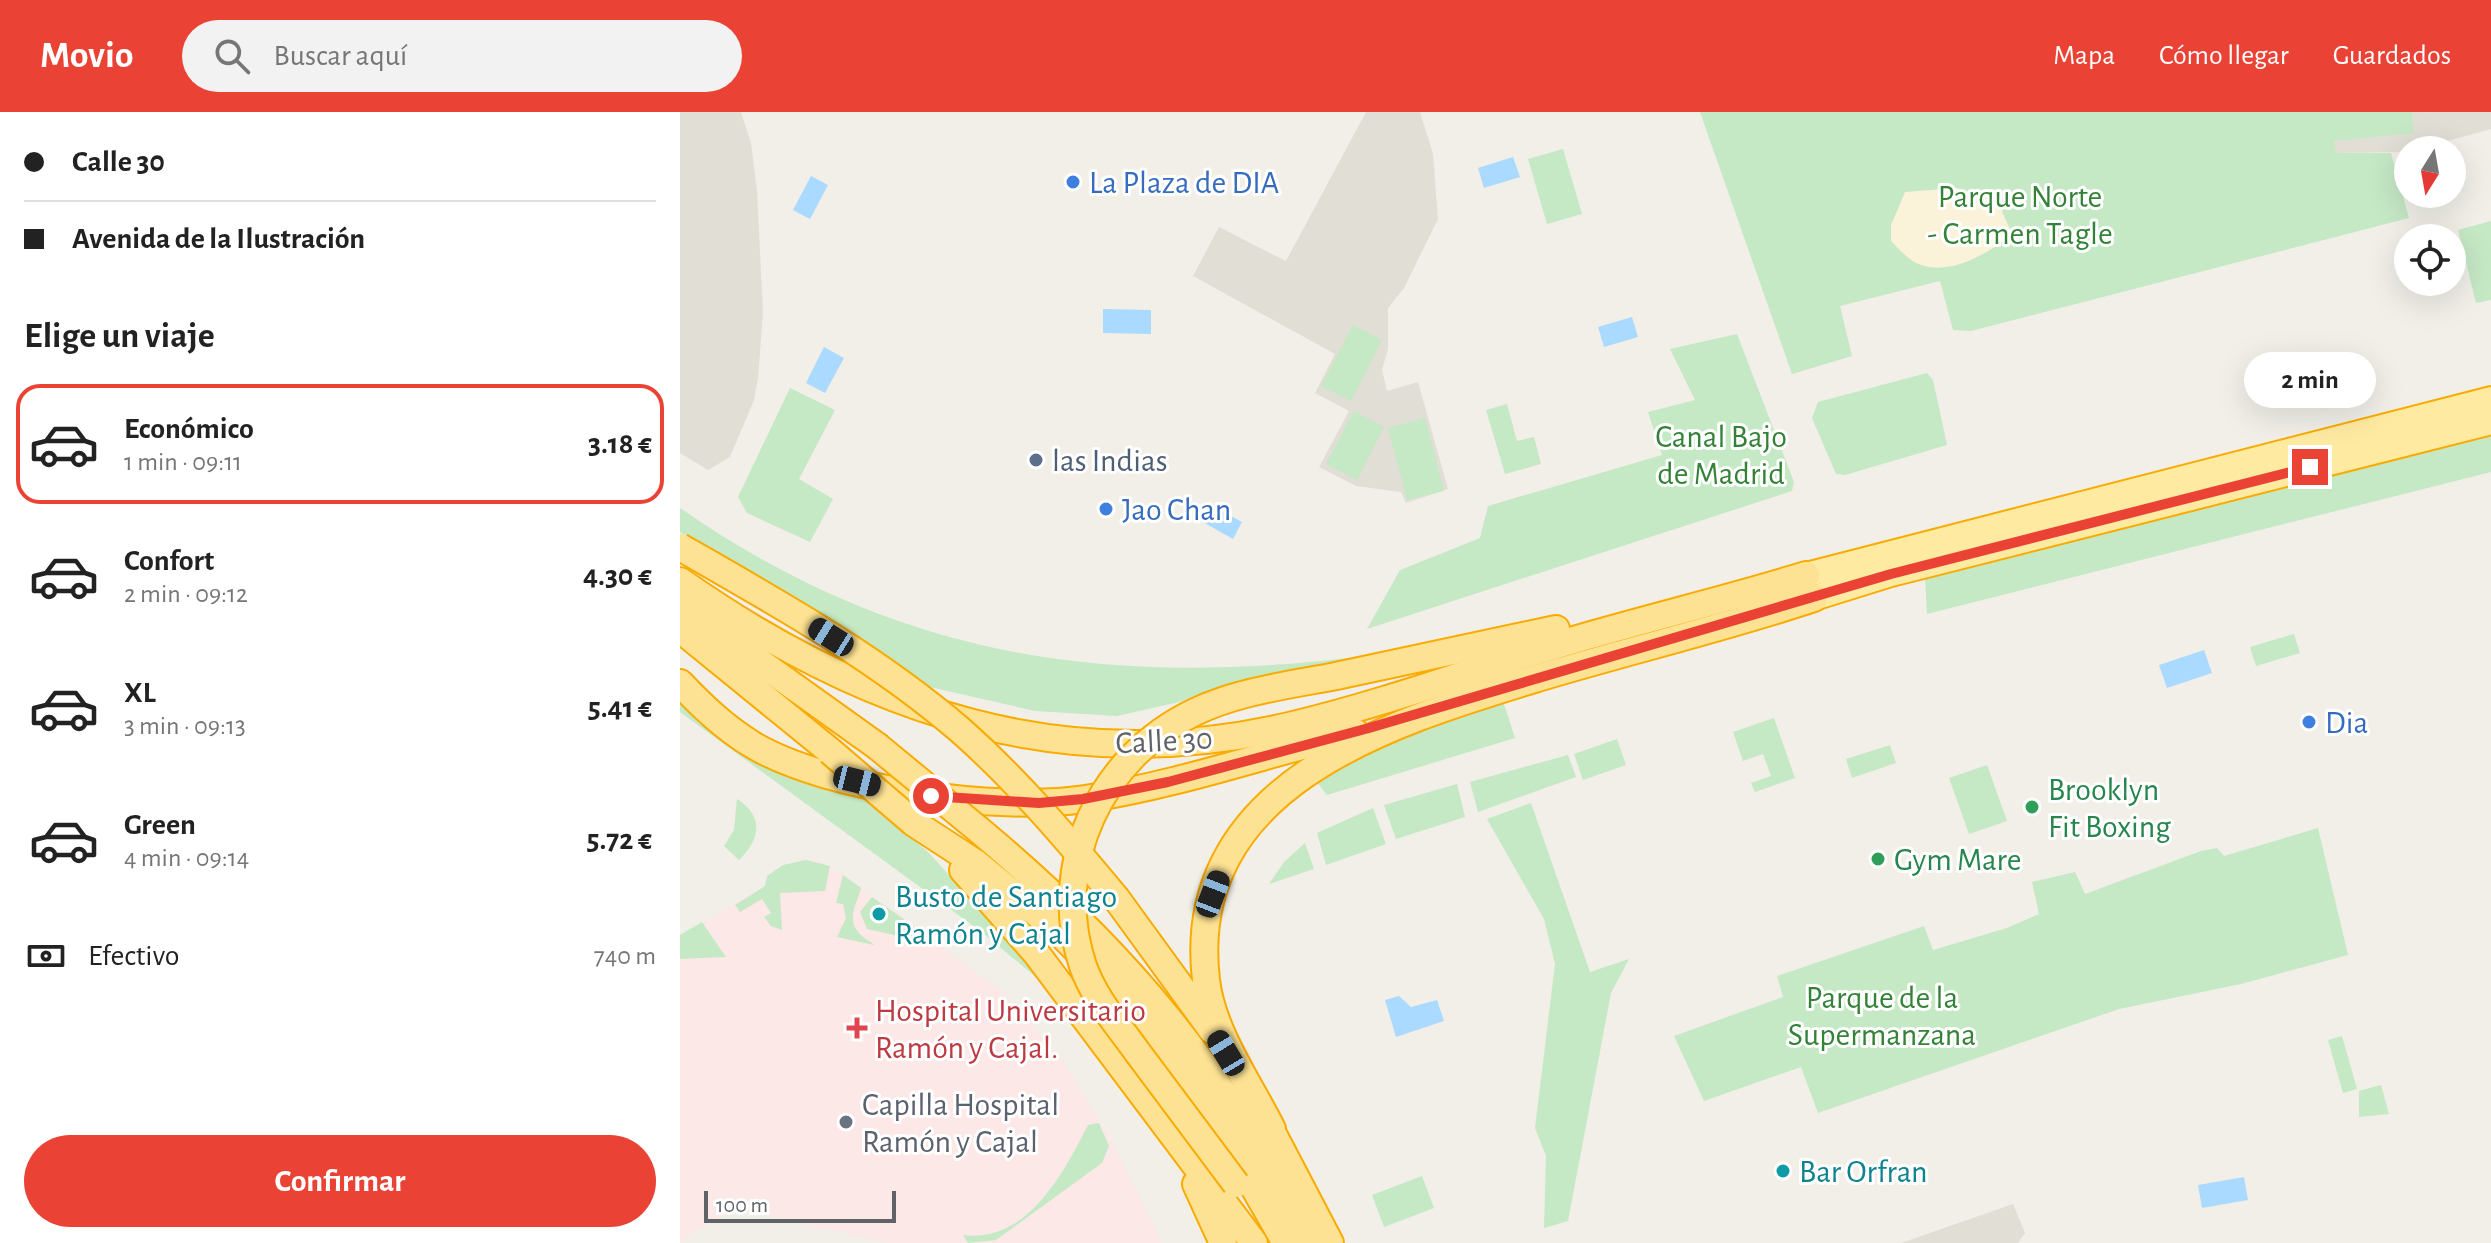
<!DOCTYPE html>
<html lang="es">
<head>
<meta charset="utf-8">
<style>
  :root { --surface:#fff; --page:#f2f2f2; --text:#222; --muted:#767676; --line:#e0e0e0; --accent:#ea4335 }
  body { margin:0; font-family:"Alegreya Sans",sans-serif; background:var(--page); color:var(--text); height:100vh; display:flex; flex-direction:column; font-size:30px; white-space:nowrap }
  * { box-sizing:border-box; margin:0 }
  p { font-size:26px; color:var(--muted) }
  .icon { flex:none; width:44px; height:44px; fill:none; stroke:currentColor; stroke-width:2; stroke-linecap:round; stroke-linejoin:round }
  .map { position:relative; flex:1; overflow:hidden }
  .drawer { display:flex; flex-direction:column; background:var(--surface); width:680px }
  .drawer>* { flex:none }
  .guide { display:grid; align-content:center; height:176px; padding:0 24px; background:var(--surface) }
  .needle { width:52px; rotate:191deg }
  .fabs { position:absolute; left:1714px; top:24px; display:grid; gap:16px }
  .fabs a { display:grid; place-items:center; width:72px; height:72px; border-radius:50%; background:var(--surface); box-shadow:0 8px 32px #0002; font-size:40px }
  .scale { position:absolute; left:24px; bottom:20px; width:192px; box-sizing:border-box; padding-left:8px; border:4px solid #5f6368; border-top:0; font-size:22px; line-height:28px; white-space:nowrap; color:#5f6368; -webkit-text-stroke:6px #fff; paint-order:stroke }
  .end { position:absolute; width:36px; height:36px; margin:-18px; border:10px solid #ea4335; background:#fff; box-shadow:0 0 0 4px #fff }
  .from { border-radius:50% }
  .bubble { position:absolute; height:56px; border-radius:28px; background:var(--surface); box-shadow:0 8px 32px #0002; font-size:26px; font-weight:600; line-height:56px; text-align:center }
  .car { position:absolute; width:24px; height:48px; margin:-24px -12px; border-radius:10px; box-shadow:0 0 6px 2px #0007; background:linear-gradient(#222 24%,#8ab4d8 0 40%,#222 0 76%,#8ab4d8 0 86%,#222 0) }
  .guide b { display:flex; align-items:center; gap:28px; height:76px; font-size:30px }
  .guide b+b { border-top:2px solid var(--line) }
  .guide i { width:20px; height:20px; background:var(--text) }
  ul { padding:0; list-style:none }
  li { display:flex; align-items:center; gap:24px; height:120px; margin:0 16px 12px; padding:0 8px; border:4px solid transparent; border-radius:24px }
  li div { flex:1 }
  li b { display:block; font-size:30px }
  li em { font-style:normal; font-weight:600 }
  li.current { border-color:var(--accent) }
  li>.icon { width:72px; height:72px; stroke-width:1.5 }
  h2 { padding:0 24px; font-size:36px; line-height:96px }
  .pay { display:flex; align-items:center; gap:20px; height:88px; padding:0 24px; font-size:30px }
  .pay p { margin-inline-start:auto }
  .action { display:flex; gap:16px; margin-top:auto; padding:16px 24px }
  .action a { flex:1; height:92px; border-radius:48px; background:var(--accent); color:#fff; font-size:32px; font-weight:600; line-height:92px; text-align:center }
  header { display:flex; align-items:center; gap:48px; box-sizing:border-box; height:112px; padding:0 40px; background:var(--accent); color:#fff }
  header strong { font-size:38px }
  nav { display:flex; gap:44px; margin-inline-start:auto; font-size:28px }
  .search { width:560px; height:72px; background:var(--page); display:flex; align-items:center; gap:20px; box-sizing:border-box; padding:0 28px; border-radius:44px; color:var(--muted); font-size:30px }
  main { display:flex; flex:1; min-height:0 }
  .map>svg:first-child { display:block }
</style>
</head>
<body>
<header>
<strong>Movio</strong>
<div class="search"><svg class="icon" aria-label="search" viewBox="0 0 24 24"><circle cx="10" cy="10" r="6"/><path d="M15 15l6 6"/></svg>Buscar aquí</div>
<nav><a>Mapa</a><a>Cómo llegar</a><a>Guardados</a></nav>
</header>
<main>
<section class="drawer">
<div class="guide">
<b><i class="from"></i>Calle 30</b>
<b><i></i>Avenida de la Ilustración</b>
</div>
<h2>Elige un viaje</h2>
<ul>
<li class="current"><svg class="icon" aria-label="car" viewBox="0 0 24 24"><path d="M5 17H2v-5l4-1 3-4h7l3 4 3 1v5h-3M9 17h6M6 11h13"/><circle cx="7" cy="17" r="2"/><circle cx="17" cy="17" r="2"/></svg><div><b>Económico</b><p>1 min · 09:11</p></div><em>3.18 €</em></li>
<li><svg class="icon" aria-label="car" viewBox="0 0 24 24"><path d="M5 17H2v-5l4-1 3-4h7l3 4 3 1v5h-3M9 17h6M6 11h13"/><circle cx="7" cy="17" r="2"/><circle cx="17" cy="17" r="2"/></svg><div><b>Confort</b><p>2 min · 09:12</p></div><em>4.30 €</em></li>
<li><svg class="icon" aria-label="car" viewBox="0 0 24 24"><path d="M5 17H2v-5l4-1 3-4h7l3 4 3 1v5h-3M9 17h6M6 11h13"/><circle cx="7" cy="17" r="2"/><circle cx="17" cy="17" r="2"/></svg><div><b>XL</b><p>3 min · 09:13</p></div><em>5.41 €</em></li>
<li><svg class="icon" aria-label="car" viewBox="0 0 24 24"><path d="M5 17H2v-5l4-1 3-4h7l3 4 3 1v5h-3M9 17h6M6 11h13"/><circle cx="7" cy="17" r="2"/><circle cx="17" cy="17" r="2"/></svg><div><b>Green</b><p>4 min · 09:14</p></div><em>5.72 €</em></li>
</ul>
<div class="pay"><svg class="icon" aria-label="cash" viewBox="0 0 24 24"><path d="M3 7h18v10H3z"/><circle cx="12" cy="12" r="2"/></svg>Efectivo<p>740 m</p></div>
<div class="action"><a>Confirmar</a></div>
</section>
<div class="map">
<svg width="1811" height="1131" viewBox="0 0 1811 1131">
  <rect width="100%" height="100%" fill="#f1efe8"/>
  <g fill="#e1ded6">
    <path d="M0,0h61l10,31 6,48 6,122 -5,65 -4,22 -24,57 -22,13 -28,-17z"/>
    <path d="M686,0h54l13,42 5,65 -34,69 -16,20v41l-6,21 5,21 31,-9 30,107 -42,14 -5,-11 -45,-6 -37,-19 30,-56 -34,-18 20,-39 -142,-78 26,-49 67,34z"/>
    <path d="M1652,0h159v17l-83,23 -73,1z"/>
    <path d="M1333,1092l12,29 -7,10h-117z"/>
  </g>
  <path fill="#fce8e6" d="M126,748l13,1 24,14 160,117 61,71 44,71 54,109h-273l-152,-34 -35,17 -22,17v-307l85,-50 2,-10 16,-11z"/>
  <g fill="#c5e8c5">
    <path d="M1020,0h712l2,21 -80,8 2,12h55l18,65 -438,113 -18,-1 -13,-49 -100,25 12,50 -60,18z"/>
    <path d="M883,37l19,65 -35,10 -19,-65z"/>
    <path d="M1811,109v79l-15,3 -18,-73z"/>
    <path d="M673,213l29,15 -31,61 -30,-15z"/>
    <path d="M1057,222l57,148 -2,9 -425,138 33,-59 80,-32 8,-32 174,-51 -14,-43 47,-12 -25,-51z"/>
    <path d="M1247,261l6,7 14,65 -102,30 -9,-1 -24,-56 6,-16z"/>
    <path d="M110,276l45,22 -36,69 34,20 -23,43 -63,-29 -9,-16z"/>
    <path d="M827,292l10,37 17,-4 7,27 -36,10 -19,-64z"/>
    <path d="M674,299l30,16 -27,53 -31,-16z"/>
    <path d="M745,306l19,73 -37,9 -19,-72z"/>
    <path d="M1811,322v38l-564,142 -2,-38z"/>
    <path d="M0,396c234,162 455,182 730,142l-293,66 -82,-5 -114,-26 -241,-153z"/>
    <path d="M1614,522l6,19 -44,13 -6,-19z"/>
    <path d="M0,580l83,63 79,39 29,6 59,54 124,138 -75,-62 -299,-218z"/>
    <path d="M823,589l12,37 -188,57 -14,-18 54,-29z"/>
    <path d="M1094,606l21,60 -40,14 -4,-9 20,-7 -8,-22 -20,7 -10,-29z"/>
    <path d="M937,627l9,26 -43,15 -9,-26z"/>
    <path d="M1210,633l6,18 -44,15 -6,-19z"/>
    <path d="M888,643l8,22 -98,35 -8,-30z"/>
    <path d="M1307,653l20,56 -38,13 -20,-56z"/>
    <path d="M777,672l8,33 -69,22 -12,-34z"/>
    <path d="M57,687c27,17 24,40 2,61l-15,-14 10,-16z"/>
    <path d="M851,691l59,169 39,-13 -18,34 -43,228 -24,7 2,-72 -11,-28 20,-164 -11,-45 -57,-100z"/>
    <path d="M693,696l13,36 -60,21 -9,-32z"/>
    <path d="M1638,716l30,127 -107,29 -122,25 -301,104 -17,-46 -97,34 -30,-65 109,-39 -6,-21 147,-50 9,24 74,-22 32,-14 -7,-32 43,-10 10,22 116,-43 16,-3 7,8z"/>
    <path d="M625,731l9,26 -45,15 15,-22z"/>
    <path d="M126,748l24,6 -5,25 -45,2 2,37 -11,-4 -7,-9 7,-4 -9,-14 -22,13 -5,-7 30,-19 2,-10 16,-11z"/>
    <path d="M163,763l18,13c-4,16 -15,30 -2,45 5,6 12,8 15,12l-37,-8 9,-19 -3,-14 -7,-1z"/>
    <path d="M192,785l63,44 -1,3 -67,-15 -7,-17z"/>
    <path d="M22,810l24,35 -46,2v-24z"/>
    <path d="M1662,924l15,53 -14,4 -15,-53z"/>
    <path d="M1701,973l8,29 -30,3v-26z"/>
    <path d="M419,1011l10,23 -7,17 -106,77 -28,3 -5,-8c64,8 100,-61 125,-110z"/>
    <path d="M742,1064l12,32 -50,19 -12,-32z"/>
  </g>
  <path fill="#fbf3d9" d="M1277,76l41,14 14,32c-24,20 -66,45 -98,28 -8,-5 -16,-14 -23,-21v-16l14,-33z"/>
  <g fill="#aadaff">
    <path d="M833,45l7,20 -36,11 -6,-20z"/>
    <path d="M131,64l17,9 -18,34 -17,-9z"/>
    <path d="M423,197l48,1v24l-48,-1z"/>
    <path d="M952,205l6,20 -34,10 -6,-20z"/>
    <path d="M144,235l20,11 -19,35 -19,-10z"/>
    <path d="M531,393l31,17 -9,17 -32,-18z"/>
    <path d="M1524,538l8,23 -45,15 -8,-23z"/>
    <path d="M719,884l12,11 26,-7 7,21 -48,16 -11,-37z"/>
    <path d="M1564,1065l4,23 -46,8 -4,-23z"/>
  </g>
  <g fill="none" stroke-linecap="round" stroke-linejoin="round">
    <defs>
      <g id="trunk">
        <path d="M1126,463l685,-176"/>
        <path d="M1134,486l77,-24 600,-152"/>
      </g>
      <g id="motorway">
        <path d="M0,469c185,130 383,198 609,145 89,-21 174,-52 261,-79 85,-26 172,-46 256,-72"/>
        <path d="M0,493l197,141"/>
        <path d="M0,517l150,122"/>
        <path d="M656,564l220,-47"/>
        <path d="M0,571c23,24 45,45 73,62 76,45 245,67 332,54 92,-14 180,-45 270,-67"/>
        <path d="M234,711l63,41 79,65 76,77 66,84 88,153"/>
        <path d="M299,718c141,118 252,244 327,413"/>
        <path d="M283,758l73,83 218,290"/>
        <path d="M436,786l96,132"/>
        <path d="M583,1003l67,128"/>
        <path d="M592,1017c-23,-46 -60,-97 -66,-149 -23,-197 187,-258 335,-303 90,-27 183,-49 273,-79"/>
        <path d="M516,1072l27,59"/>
      </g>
    </defs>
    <use href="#trunk" stroke="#f9ab00" stroke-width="28"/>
    <use href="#motorway" stroke="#f9ab00" stroke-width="30"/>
    <use href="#trunk" stroke="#feeaa1" stroke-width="24"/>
    <use href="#motorway" stroke="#fde293" stroke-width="26"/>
    <defs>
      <g id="motorway-bridge">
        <path d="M0,435c96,55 195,110 279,182 58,51 108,110 157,169"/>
        <path d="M197,634l102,84"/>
        <path d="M150,639l84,72"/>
        <path d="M556,1072c-33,-44 -65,-87 -98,-131 -20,-28 -44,-55 -55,-87 -34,-101 18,-210 112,-254 43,-21 95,-27 141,-36"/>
      </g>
    </defs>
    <use href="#motorway-bridge" stroke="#f9ab00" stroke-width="30" stroke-linecap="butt"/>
    <use href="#motorway-bridge" stroke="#fde293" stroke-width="26"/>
  </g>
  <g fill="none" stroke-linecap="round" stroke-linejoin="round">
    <path stroke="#ea4335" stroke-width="10" d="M251,684l108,7 44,-4 85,-17 201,-54 522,-154 419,-107"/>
  </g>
  <g fill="#3f7fe0" stroke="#fff" stroke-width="3">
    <circle cx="393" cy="70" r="8"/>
    <circle cx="426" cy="397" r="8"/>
    <circle cx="1629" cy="610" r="8"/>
  </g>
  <circle fill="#5c6f8a" stroke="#fff" stroke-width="3" cx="356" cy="348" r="8"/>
  <g fill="#2e9e5b" stroke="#fff" stroke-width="3">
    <circle cx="1352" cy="695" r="8"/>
    <circle cx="1198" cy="747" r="8"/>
  </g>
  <g fill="#0f9aa8" stroke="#fff" stroke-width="3">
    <circle cx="199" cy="802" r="8"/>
    <circle cx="1103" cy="1059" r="8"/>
  </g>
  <path fill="#e0444e" stroke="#fff" stroke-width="3" d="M173 904h8v8h8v8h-8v8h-8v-8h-8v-8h8z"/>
  <circle fill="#6b7280" stroke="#fff" stroke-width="3" cx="166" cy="1010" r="8"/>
  <g text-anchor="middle" stroke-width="6" stroke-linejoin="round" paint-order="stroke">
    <g font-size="32" fill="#366cbe" stroke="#fff" text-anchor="start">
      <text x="409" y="81">La Plaza de DIA</text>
      <text x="442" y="408">Jao Chan</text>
      <text x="1645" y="621">Dia</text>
    </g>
    <g font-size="32" fill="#348238" stroke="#fff">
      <text x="1340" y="95">Parque Norte<tspan x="1340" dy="37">- Carmen Tagle</tspan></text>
      <text x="1041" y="335">Canal Bajo<tspan x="1041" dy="37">de Madrid</tspan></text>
      <text x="1202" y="896">Parque de la<tspan x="1202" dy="37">Supermanzana</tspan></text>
    </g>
    <g font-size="32" fill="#4e5e75" stroke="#fff" text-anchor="start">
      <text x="372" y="359">las Indias</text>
    </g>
    <g font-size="32" fill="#5f6368" stroke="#fff">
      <text transform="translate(484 628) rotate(-3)" y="11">Calle 30</text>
    </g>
    <g font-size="32" fill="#27864d" stroke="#fff" text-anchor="start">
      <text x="1368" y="688">Brooklyn<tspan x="1368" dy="37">Fit Boxing</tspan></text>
      <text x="1214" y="758">Gym Mare</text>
    </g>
    <g font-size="32" fill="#0d838f" stroke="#fff" text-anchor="start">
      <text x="215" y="795">Busto de Santiago<tspan x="215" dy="37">Ramón y Cajal</tspan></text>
      <text x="1119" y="1070">Bar Orfran</text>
    </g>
    <g font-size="32" fill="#be3a42" stroke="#fff" text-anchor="start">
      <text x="195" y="909">Hospital Universitario<tspan x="195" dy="37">Ramón y Cajal.</tspan></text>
    </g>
    <g font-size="32" fill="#5b616d" stroke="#fff" text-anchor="start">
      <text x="182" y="1003">Capilla Hospital<tspan x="182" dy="37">Ramón y Cajal</tspan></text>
    </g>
  </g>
</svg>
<div class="fabs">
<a><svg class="needle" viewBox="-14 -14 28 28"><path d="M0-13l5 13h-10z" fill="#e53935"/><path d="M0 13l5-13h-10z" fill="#767676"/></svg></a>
<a><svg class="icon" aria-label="locate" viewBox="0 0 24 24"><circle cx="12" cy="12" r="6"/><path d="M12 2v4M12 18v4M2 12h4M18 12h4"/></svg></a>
</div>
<div class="scale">100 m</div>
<i class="end from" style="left:251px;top:684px"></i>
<i class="end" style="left:1630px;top:355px"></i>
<div class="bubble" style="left:1564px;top:240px;width:132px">2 min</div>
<i class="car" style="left:151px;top:525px;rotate:302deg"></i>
<i class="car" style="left:177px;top:669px;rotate:104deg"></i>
<i class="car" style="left:533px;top:782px;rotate:21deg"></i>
<i class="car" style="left:546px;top:941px;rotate:329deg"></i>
</div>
</main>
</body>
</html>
